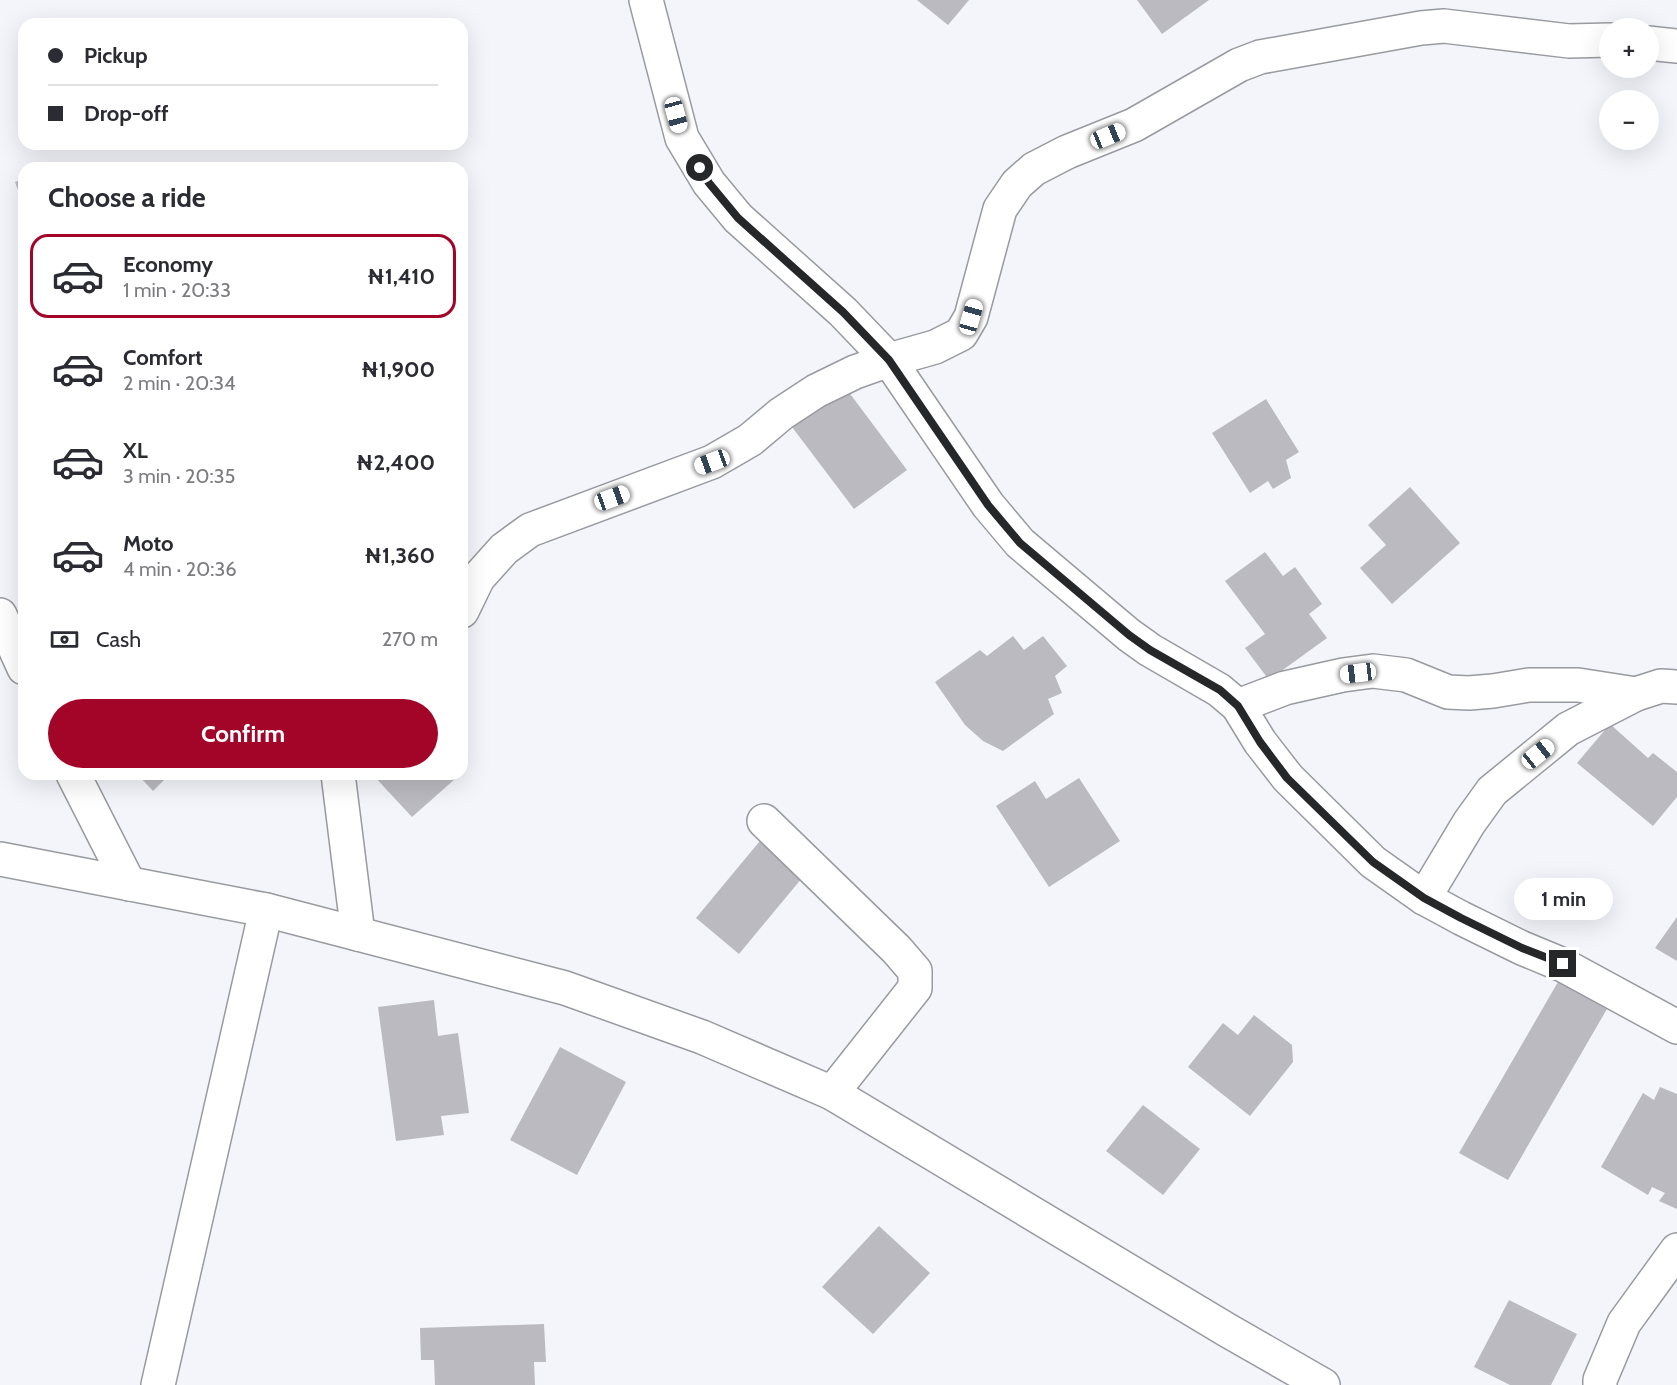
<!DOCTYPE html>
<html lang="en">
<head>
<meta charset="utf-8">
<style>
  :root { --surface:#fff; --page:#f2f2f3; --text:#2b2b33; --muted:#7c7c81; --line:#e1e1e2; --accent:#a30529 }
  body { margin:0; font-family:Cabin,sans-serif; background:var(--page); color:var(--text); height:100vh; display:flex; flex-direction:column; font-size:22px; white-space:nowrap }
  * { box-sizing:border-box; margin:0 }
  p { font-size:20px; color:var(--muted) }
  .icon { flex:none; width:33px; height:33px; fill:none; stroke:currentColor; stroke-width:2; stroke-linecap:round; stroke-linejoin:round }
  .map { position:relative; flex:1; overflow:hidden }
  .details { position:absolute; left:18px; top:162px; width:450px; height:618px; display:flex; flex-direction:column; background:var(--surface); border-radius:18px; box-shadow:0 6px 24px #0002 }
  .details>* { flex:none }
  .banner { position:absolute; left:18px; top:18px; width:450px; height:132px; border-radius:18px; box-shadow:0 6px 24px #0002; display:grid; align-content:center; height:132px; padding:0 30px; background:var(--surface) }
  .controls { position:absolute; left:1599px; top:18px; display:grid; gap:12px }
  .controls a { display:grid; place-items:center; width:60px; height:60px; border-radius:50%; background:var(--surface); box-shadow:0 6px 24px #0002; font-size:30px }
  .end { position:absolute; width:27px; height:27px; margin:-14px; border:8px solid #262729; background:#fff; box-shadow:0 0 0 3px #fff }
  .from { border-radius:50% }
  .bubble { position:absolute; height:42px; border-radius:21px; background:var(--surface); box-shadow:0 6px 24px #0002; font-size:20px; font-weight:700; line-height:42px; text-align:center }
  .car { position:absolute; width:18px; height:36px; margin:-18px -9px; border-radius:8px; box-shadow:0 0 4px 2px #0007; background:linear-gradient(#fff 24%,#345 0 40%,#fff 0 76%,#345 0 86%,#fff 0) }
  .banner b { display:flex; align-items:center; gap:21px; height:57px; font-size:22px }
  .banner b+b { border-top:2px solid var(--line) }
  .banner i { width:15px; height:15px; background:var(--text) }
  ul { padding:0; list-style:none }
  li { display:flex; align-items:center; gap:18px; height:84px; margin:0 12px 9px; padding:0 18px; border:3px solid transparent; border-radius:18px }
  li div { flex:1 }
  li b { display:block; font-size:22px }
  li em { font-style:normal; font-weight:700 }
  li.selected { border-color:var(--accent) }
  li>.icon { width:54px; height:54px; stroke-width:1.5 }
  h2 { padding:0 30px; font-size:27px; line-height:72px }
  .pay { display:flex; align-items:center; gap:15px; height:66px; padding:0 30px; font-size:22px }
  .pay p { margin-inline-start:auto }
  .primary-button { display:flex; gap:12px; margin-top:auto; padding:12px 30px }
  .primary-button a { flex:1; height:69px; border-radius:36px; background:var(--accent); color:#fff; font-size:24px; font-weight:700; line-height:69px; text-align:center }
  .map>svg:first-child { display:block }
</style>
</head>
<body>
<div class="map">
<svg width="1677" height="1385" viewBox="0 0 1677 1385">
  <rect width="100%" height="100%" fill="#f3f5fb"/>
  <g fill="#bbbac0">
    <path d="M917,0h52l-21,25z"/>
    <path d="M1137,0h72l-47,34z"/>
    <path d="M24,179v28l-9,-25z"/>
    <path d="M845,387l62,83 -53,39 -62,-82z"/>
    <path d="M1266,399l33,53 -13,8 5,18 -18,11 -5,-8 -18,12 -38,-60z"/>
    <path d="M1410,487l50,56 -68,61 -32,-36 26,-23 -18,-20z"/>
    <path d="M1265,552l18,24 12,-9 27,37 -13,10 18,24 -58,42 -24,-32 20,-14 -40,-53z"/>
    <path d="M1013,636l11,14 19,-14 24,30 -12,10 7,17 -14,6 6,15 -51,37 -20,-10 -18,-16 -30,-43 45,-32 7,6z"/>
    <path d="M1610,724l38,34 5,-5 24,19v25l-24,29 -76,-63z"/>
    <path d="M137,774h33l-17,17z"/>
    <path d="M372,774h78l5,5 -43,38z"/>
    <path d="M1079,778l41,63 -71,46 -53,-81 39,-25 11,18z"/>
    <path d="M764,836l43,36 -68,82 -43,-36z"/>
    <path d="M1677,917v44l-22,-13z"/>
    <path d="M1562,975l49,27 -103,178 -49,-27z"/>
    <path d="M434,1000l4,36 20,-3 11,80 -28,3 3,19 -48,6 -18,-134z"/>
    <path d="M1254,1015l38,30 1,17 -43,54 -62,-49 35,-44 15,12z"/>
    <path d="M560,1047l66,35 -49,93 -67,-35z"/>
    <path d="M1660,1087l17,7v115l-18,-8 6,-8 -13,-6 -4,8 -47,-28 42,-74 11,7z"/>
    <path d="M1143,1105l57,44 -37,46 -57,-44z"/>
    <path d="M879,1226l51,47 -57,61 -51,-47z"/>
    <path d="M1509,1300l68,34 -26,51h-41l-36,-18z"/>
    <path d="M544,1324l2,38h-12l1,23h-100l-1,-25h-13l-1,-32z"/>
  </g>
  <g fill="none" stroke-linecap="round" stroke-linejoin="round">
    <defs>
      <g id="minor">
        <path d="M646,0l36,138 27,45 29,35 105,94 46,48 99,145 32,38 109,92 21,15 69,40 19,16 22,36 28,36 85,84 51,36 37,20 61,30 41,17 114,62"/>
        <path d="M1648,43l29,3"/>
        <path d="M462,611l16,-33 26,-29 26,-19 182,-68 38,-22 31,-26 35,-23 39,-19 34,-12 46,-13 26,-13 10,-17 29,-108 17,-25 17,-15 33,-17 67,-27 105,-60 21,-8 161,-29 23,-2 125,15 41,-1"/>
        <path d="M0,615l24,53"/>
        <path d="M1238,706l47,-18 58,-13 30,-4 33,4 42,17 21,1 24,-2 36,-6h49l58,9"/>
        <path d="M73,774l56,110"/>
        <path d="M338,774l20,160"/>
        <path d="M764,821l133,129 18,21v17l-83,105"/>
        <path d="M0,859l266,51 299,78 137,49 130,56 395,237 96,55"/>
        <path d="M1424,898l45,-75 23,-32 76,-62 68,-35 25,-8 16,1"/>
        <path d="M158,1385l108,-475"/>
        <path d="M1600,1385v-5l24,-57 53,-73"/>
      </g>
    </defs>
    <use href="#minor" stroke="#989a9f" stroke-width="36"/>
    <use href="#minor" stroke="#fff" stroke-width="33"/>
  </g>
  <g fill="none" stroke-linecap="round" stroke-linejoin="round">
    <path stroke="#262729" stroke-width="8" d="M700,168l9,15 29,35 105,94 46,48 99,145 32,38 109,92 21,15 70,40 18,16 22,36 27,36 86,84 51,36 37,20 61,30 41,16"/>
  </g>
</svg>
<div class="controls">
<a>+</a>
<a>−</a>
</div>
<i class="end from" style="left:700px;top:168px"></i>
<i class="end" style="left:1563px;top:964px"></i>
<div class="bubble" style="left:1514px;top:878px;width:99px">1 min</div>
<i class="car" style="left:676px;top:115px;rotate:165deg"></i>
<i class="car" style="left:1108px;top:136px;rotate:68deg"></i>
<i class="car" style="left:971px;top:317px;rotate:16deg"></i>
<i class="car" style="left:712px;top:462px;rotate:250deg"></i>
<i class="car" style="left:612px;top:498px;rotate:70deg"></i>
<i class="car" style="left:1358px;top:673px;rotate:263deg"></i>
<i class="car" style="left:1538px;top:754px;rotate:51deg"></i>
<div class="banner">
<b><i class="from"></i>Pickup</b>
<b><i></i>Drop-off</b>
</div>
<section class="details">
<h2>Choose a ride</h2>
<ul>
<li class="selected"><svg class="icon" aria-label="car" viewBox="0 0 24 24"><path d="M5 17H2v-5l4-1 3-4h7l3 4 3 1v5h-3M9 17h6M6 11h13"/><circle cx="7" cy="17" r="2"/><circle cx="17" cy="17" r="2"/></svg><div><b>Economy</b><p>1 min · 20:33</p></div><em>₦1,410</em></li>
<li><svg class="icon" aria-label="car" viewBox="0 0 24 24"><path d="M5 17H2v-5l4-1 3-4h7l3 4 3 1v5h-3M9 17h6M6 11h13"/><circle cx="7" cy="17" r="2"/><circle cx="17" cy="17" r="2"/></svg><div><b>Comfort</b><p>2 min · 20:34</p></div><em>₦1,900</em></li>
<li><svg class="icon" aria-label="car" viewBox="0 0 24 24"><path d="M5 17H2v-5l4-1 3-4h7l3 4 3 1v5h-3M9 17h6M6 11h13"/><circle cx="7" cy="17" r="2"/><circle cx="17" cy="17" r="2"/></svg><div><b>XL</b><p>3 min · 20:35</p></div><em>₦2,400</em></li>
<li><svg class="icon" aria-label="car" viewBox="0 0 24 24"><path d="M5 17H2v-5l4-1 3-4h7l3 4 3 1v5h-3M9 17h6M6 11h13"/><circle cx="7" cy="17" r="2"/><circle cx="17" cy="17" r="2"/></svg><div><b>Moto</b><p>4 min · 20:36</p></div><em>₦1,360</em></li>
</ul>
<div class="pay"><svg class="icon" aria-label="cash" viewBox="0 0 24 24"><path d="M3 7h18v10H3z"/><circle cx="12" cy="12" r="2"/></svg>Cash<p>270 m</p></div>
<div class="primary-button"><a>Confirm</a></div>
</section>
</div>
</body>
</html>
